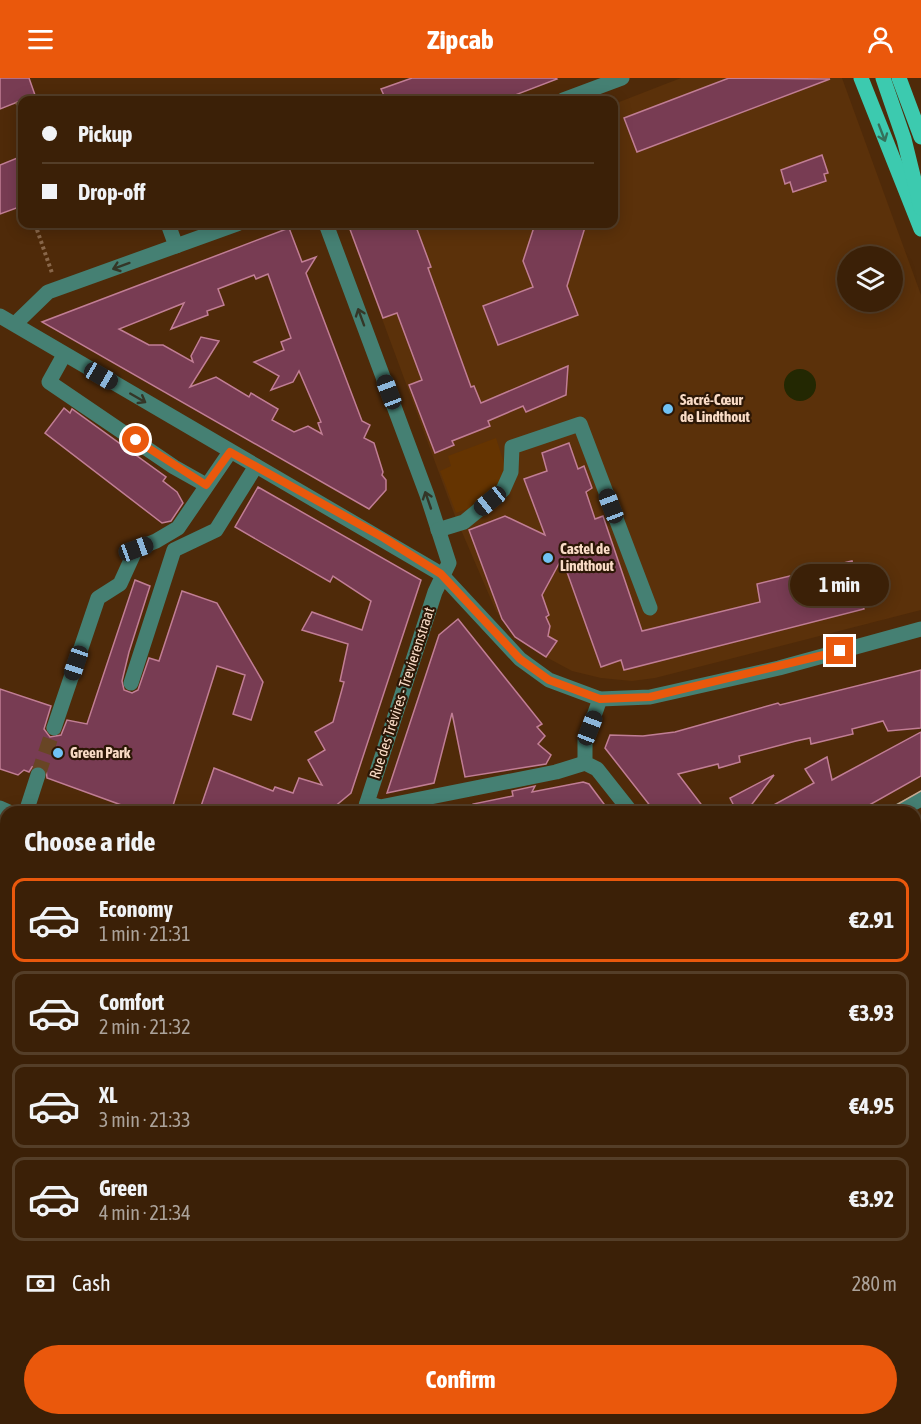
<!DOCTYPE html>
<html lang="en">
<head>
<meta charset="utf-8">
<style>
  :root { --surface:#3b2007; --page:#422811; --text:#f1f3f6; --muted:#aca39b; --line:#543e28; --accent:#ea580c }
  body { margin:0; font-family:"Asap Condensed",sans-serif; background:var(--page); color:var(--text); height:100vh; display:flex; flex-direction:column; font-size:22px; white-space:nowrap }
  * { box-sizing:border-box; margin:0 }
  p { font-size:20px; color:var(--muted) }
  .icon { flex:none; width:33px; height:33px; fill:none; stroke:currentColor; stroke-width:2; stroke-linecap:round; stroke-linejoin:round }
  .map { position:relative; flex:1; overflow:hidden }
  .sheet { position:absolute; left:0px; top:728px; width:921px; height:620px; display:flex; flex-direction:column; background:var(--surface); border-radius:18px 18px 0 0; box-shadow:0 3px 15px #0003,0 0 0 2px var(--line) }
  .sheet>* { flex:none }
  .guide { position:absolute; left:18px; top:18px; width:600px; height:132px; border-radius:12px; box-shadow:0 3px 15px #0003,0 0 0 2px var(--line); display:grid; align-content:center; height:132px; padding:0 24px; background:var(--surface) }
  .controls { position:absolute; left:837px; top:168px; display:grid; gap:12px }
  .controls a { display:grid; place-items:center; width:66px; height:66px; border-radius:50%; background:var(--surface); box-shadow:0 3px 15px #0003,0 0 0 2px var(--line); font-size:30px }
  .end { position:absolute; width:27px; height:27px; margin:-14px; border:8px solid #ea580c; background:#fff; box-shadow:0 0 0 3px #fff }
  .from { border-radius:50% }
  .bubble { position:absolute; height:42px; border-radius:21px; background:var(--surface); box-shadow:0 3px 15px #0003,0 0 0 2px var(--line); font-size:20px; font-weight:700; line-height:42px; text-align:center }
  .car { position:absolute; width:18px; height:36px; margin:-18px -9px; border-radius:8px; box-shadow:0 0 4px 2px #0007; background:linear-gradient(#222 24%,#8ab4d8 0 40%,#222 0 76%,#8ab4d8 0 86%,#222 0) }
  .guide b { display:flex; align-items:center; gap:21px; height:57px; font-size:22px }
  .guide b+b { border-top:2px solid var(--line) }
  .guide i { width:15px; height:15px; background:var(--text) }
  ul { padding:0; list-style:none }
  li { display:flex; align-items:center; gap:18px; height:84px; margin:0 12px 9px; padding:0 12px; border:3px solid var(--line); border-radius:12px }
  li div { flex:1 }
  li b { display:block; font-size:22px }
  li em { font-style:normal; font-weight:700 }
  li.on { border-color:var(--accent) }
  li>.icon { width:54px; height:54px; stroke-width:1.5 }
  h2 { padding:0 24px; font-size:27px; line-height:72px }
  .pay { display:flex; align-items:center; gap:15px; height:66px; padding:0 24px; font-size:22px }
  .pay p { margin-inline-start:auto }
  .button { display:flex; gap:12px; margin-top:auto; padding:12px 24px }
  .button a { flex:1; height:69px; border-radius:36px; background:var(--accent); color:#fff; font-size:24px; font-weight:700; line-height:69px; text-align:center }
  header { display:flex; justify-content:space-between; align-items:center; height:78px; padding:0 24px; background:var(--accent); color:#fff; font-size:27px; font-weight:700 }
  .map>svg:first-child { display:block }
</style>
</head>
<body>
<header><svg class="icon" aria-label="menu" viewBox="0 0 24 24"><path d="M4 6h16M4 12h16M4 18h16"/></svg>Zipcab<svg class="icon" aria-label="person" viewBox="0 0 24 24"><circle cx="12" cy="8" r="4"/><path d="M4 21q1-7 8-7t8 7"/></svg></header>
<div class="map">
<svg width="921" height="1346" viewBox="0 0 921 1346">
  <rect width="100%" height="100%" fill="#4f2a09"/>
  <path fill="#5b310a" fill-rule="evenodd" d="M681,0h161l79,217v315l-266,68 -23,3 -31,-3 -29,-7 -26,-14 -37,-28 -13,-18 -41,-95 -108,-292h267v-120zM848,178h44v46h-44z"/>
  <g fill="#653401">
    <path d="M496,360l11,34c-10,20 -29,34 -51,41l-16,-42 11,-5 -3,-10z"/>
    <path d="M921,1069v128l-6,-10v-108z"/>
    <path d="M921,1302v44h-17l2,-5h9v-23z"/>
  </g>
  <circle fill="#232802" cx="800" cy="307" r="16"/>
  <g fill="#783c53" stroke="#c17e95" stroke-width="1.5" fill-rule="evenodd">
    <path d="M0,0h29l6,17 -35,14z"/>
    <path d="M412,0h144l1,1 -55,21h-116l-5,-11z"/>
    <path d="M729,0l101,1 -193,73 -13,-34z"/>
    <path d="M822,77l6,18 -4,1 2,7 -33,11 -3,-10 -5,2 -4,-14z"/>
    <path d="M22,78v50l-22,8v-49z"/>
    <path d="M348,146h67l16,43 -3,1 43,119 3,-1 7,17 87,-37 -2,29 -40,17 -3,-6 -35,15 2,5 -38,15 2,4 -19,8 -26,-68 13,-5 -25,-67 -14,5z"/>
    <path d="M535,146h51l-19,62 11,29 -80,30 -15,-39 50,-19 -10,-26z"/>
    <path d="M289,150l13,34 14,-5 -10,16 56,148 8,4 -6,13 10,5 9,29 -1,3 4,5v10l-17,19 -327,-187zM268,196l23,64 -10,4 3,8 -30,12 25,14 -8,14 22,-8 6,-11 22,51 -3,1 4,11 -14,-8 -14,6 -22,-12 6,-11 -27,-16 -2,4 -33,-20 -26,10 29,-46 -18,-4 -10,19 2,6 -30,-17h-14l-30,-16 65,-26 -13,26 37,-14 -1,-4 17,-6 -6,-16 36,-14 2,4z"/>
    <path d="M64,330l6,5 2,-4 94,68 -3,4 14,11 6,11 -12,18 -9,2 -117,-90z"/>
    <path d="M569,365l9,26 6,-3 8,22 -6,4 9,27 8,-3 39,115 118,-29 -3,-18 95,-23 12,48 -240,61 -3,-10 -20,7 -39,-109 -20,37 7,20 -3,2 4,9 -2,10 9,5 -11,16 -31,-20 -13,-18 -33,-89 36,-14 40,19 -21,-56 23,-8 -5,-18z"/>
    <path d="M258,409l163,93 -70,213 -23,19h-129l15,-44 59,23 2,-4 18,6 6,-15 23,7 -14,-25 17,-10 -10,-18 18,-10 11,-40 -4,-1 8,-37 -46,-14 10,-18 50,18 9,-29 -38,-25 -3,6 -95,-55z"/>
    <path d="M135,502l15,6 -21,66 -7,29 2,9 8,3 6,-3 11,-32 10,3 23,-70 35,12 46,79 -12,38 -18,-6 12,-39 -28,-9 -46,146h-41l-6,-6 -77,-28 -1,-9 -6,-3 -8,1 -3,5 -5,-2 -6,5 -18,-6v-80l51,17 -7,23 6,8 11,-2 6,-15 20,4z"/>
    <path d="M458,541l84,105 -5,3 8,9 -7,8 13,11 -5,9 -81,13 -13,-64 -18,70 -47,10 52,-158z"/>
    <path d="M921,592v58l-33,3 -5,-10 -31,8 1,5 -42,10 -1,-6 -14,3 -57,15 1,6 -21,6 -1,-4 -40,10 29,38h-52l-50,-64 5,-13 33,1 32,-4 103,-29 2,2z"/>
    <path d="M921,654v44l-64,36h-96l53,-29 -9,-14 22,-12 5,23z"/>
    <path d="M774,697l-28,37h-9l-7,-14z"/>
    <path d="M583,704l6,2 21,28h-137v-8l40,-8 -1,-5 23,-5 -3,6z"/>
  </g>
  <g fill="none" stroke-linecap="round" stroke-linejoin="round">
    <path stroke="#684525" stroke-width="15" stroke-dasharray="15 8" stroke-linecap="butt" d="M38,697l16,-47"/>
    <g stroke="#684525" stroke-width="18" stroke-dasharray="18 9" stroke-linecap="butt">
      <path d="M915,1092l6,2"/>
      <path d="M915,1114l6,2"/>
    </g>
    <g stroke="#89674a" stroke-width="4" stroke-dasharray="3 3" stroke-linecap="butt">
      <path d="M17,24l5,14"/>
      <path d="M35,146l17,49"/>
      <path d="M915,1332l6,2"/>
    </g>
    <g stroke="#458073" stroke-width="15">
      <path d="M563,22l59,-22"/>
      <path d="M168,146l8,22"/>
      <path d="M326,146l101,271 22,68 -14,29 -71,220"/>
      <path d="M0,238l441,258 79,85 29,21 51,19 50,-2 129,-29 142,-39"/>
      <path d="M15,246l33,-32 189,-68"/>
      <path d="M64,277l-15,27 125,85 32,18"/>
      <path d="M438,452l26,-8 39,-32 8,-18 1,-25 68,-23 70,184"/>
      <path d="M131,605l43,-133 42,-20 40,-64"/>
      <path d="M600,621l-15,42v22l12,6 34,43"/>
      <path d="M54,650l44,-130 22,-14 16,-35 20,-8 22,-13 52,-76"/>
      <path d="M367,725l13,4 176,-35 29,-9"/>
      <path d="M0,730l9,4"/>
      <path d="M26,734l12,-37"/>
      <path d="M897,734l24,-13"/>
      <path d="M0,744l6,2"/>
      <path d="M0,864l6,2"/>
      <path d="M915,931l6,-3"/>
      <path d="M0,1132l6,-2"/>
      <path d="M0,1178l6,7"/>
      <path d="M186,1341l9,5"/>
      <path d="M60,1346l5,-5"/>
      <path d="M325,1346l1,-5"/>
      <path d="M612,1346l2,-5"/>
    </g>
    <g stroke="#3ccaaf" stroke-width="15">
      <path d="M861,0l60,151"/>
      <path d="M883,0l21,61 17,69"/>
      <path d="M899,0l22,59"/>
      <path d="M915,1034l6,-6"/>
      <path d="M915,1231l6,7"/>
      <path d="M915,1282l6,-19"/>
      <path d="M894,1346l2,-5"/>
    </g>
    <g stroke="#2de7c7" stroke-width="18">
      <path d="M0,780l6,2"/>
      <path d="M0,819l6,2"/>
    </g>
    <g stroke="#c9a990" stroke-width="1.5">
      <path d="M884,734l37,-21"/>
      <path d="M0,749l6,2"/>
      <path d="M915,959l6,-3"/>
    </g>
  </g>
  <defs><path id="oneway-shaft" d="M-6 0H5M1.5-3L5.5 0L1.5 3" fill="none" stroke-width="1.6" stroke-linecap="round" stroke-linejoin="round" transform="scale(1.5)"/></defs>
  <use stroke="#34705a" href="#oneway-shaft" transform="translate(882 55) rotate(69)"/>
  <g stroke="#343627">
    <use href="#oneway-shaft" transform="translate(121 188) rotate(160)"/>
    <use href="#oneway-shaft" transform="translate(361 239) rotate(-110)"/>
    <use href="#oneway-shaft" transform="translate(138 320) rotate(30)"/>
    <use href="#oneway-shaft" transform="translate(428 422) rotate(-109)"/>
  </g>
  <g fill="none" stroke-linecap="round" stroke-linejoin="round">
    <path stroke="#ea580c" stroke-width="8" d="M136,362l70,45 24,-33 154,86 57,36 79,85 29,21 51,19 50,-2 190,-46"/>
  </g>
  <g fill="#70c2f4" stroke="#2c1706" stroke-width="2">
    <circle cx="668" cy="331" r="6"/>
    <circle cx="548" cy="480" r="6"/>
    <circle cx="58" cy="675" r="6"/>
  </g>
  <g text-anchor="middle" stroke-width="4.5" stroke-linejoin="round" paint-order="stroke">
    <g font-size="15" font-weight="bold" fill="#f9dbc6" stroke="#2c1706" text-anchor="start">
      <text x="680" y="327">Sacré-Cœur<tspan x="680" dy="17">de Lindthout</tspan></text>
      <text x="560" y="476">Castel de<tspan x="560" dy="17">Lindthout</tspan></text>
      <text x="70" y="680">Green Park</text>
    </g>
    <g font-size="15" fill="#f9dbc6" stroke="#2c1706">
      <text transform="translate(402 615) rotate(-72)" y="5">Rue des Trévires - Trevierenstraat</text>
    </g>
  </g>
</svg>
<div class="controls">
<a><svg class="icon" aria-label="layers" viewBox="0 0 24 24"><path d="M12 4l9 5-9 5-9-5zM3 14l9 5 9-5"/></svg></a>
</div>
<i class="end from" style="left:136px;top:362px"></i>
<i class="end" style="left:840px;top:573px"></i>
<div class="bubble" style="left:790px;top:486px;width:99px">1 min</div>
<i class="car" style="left:101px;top:298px;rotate:120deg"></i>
<i class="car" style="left:389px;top:314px;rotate:339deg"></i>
<i class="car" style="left:490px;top:423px;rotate:231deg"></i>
<i class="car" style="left:611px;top:428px;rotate:339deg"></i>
<i class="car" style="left:136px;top:471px;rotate:70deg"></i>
<i class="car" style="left:76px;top:585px;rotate:199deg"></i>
<i class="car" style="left:590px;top:650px;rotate:21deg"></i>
<div class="guide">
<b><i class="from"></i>Pickup</b>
<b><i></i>Drop-off</b>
</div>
<section class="sheet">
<h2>Choose a ride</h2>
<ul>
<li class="on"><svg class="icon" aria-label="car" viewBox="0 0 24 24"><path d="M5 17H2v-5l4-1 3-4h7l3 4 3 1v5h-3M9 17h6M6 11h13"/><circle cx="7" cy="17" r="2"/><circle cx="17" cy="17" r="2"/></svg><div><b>Economy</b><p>1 min · 21:31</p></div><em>€2.91</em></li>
<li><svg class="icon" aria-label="car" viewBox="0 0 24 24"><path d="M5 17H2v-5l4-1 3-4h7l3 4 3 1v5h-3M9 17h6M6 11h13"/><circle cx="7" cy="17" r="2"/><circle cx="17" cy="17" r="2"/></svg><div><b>Comfort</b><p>2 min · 21:32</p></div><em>€3.93</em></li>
<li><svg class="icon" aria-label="car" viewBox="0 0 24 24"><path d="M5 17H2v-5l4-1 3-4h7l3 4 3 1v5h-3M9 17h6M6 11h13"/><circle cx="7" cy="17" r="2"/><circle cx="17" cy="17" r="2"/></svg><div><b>XL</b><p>3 min · 21:33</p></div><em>€4.95</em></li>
<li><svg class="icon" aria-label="car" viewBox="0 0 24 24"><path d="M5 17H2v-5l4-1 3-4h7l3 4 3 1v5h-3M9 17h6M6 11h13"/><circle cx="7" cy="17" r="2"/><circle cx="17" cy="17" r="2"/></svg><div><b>Green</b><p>4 min · 21:34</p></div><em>€3.92</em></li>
</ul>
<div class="pay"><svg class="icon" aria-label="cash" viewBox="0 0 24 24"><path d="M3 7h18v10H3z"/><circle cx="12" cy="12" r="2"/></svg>Cash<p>280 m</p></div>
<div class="button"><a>Confirm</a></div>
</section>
</div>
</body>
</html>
